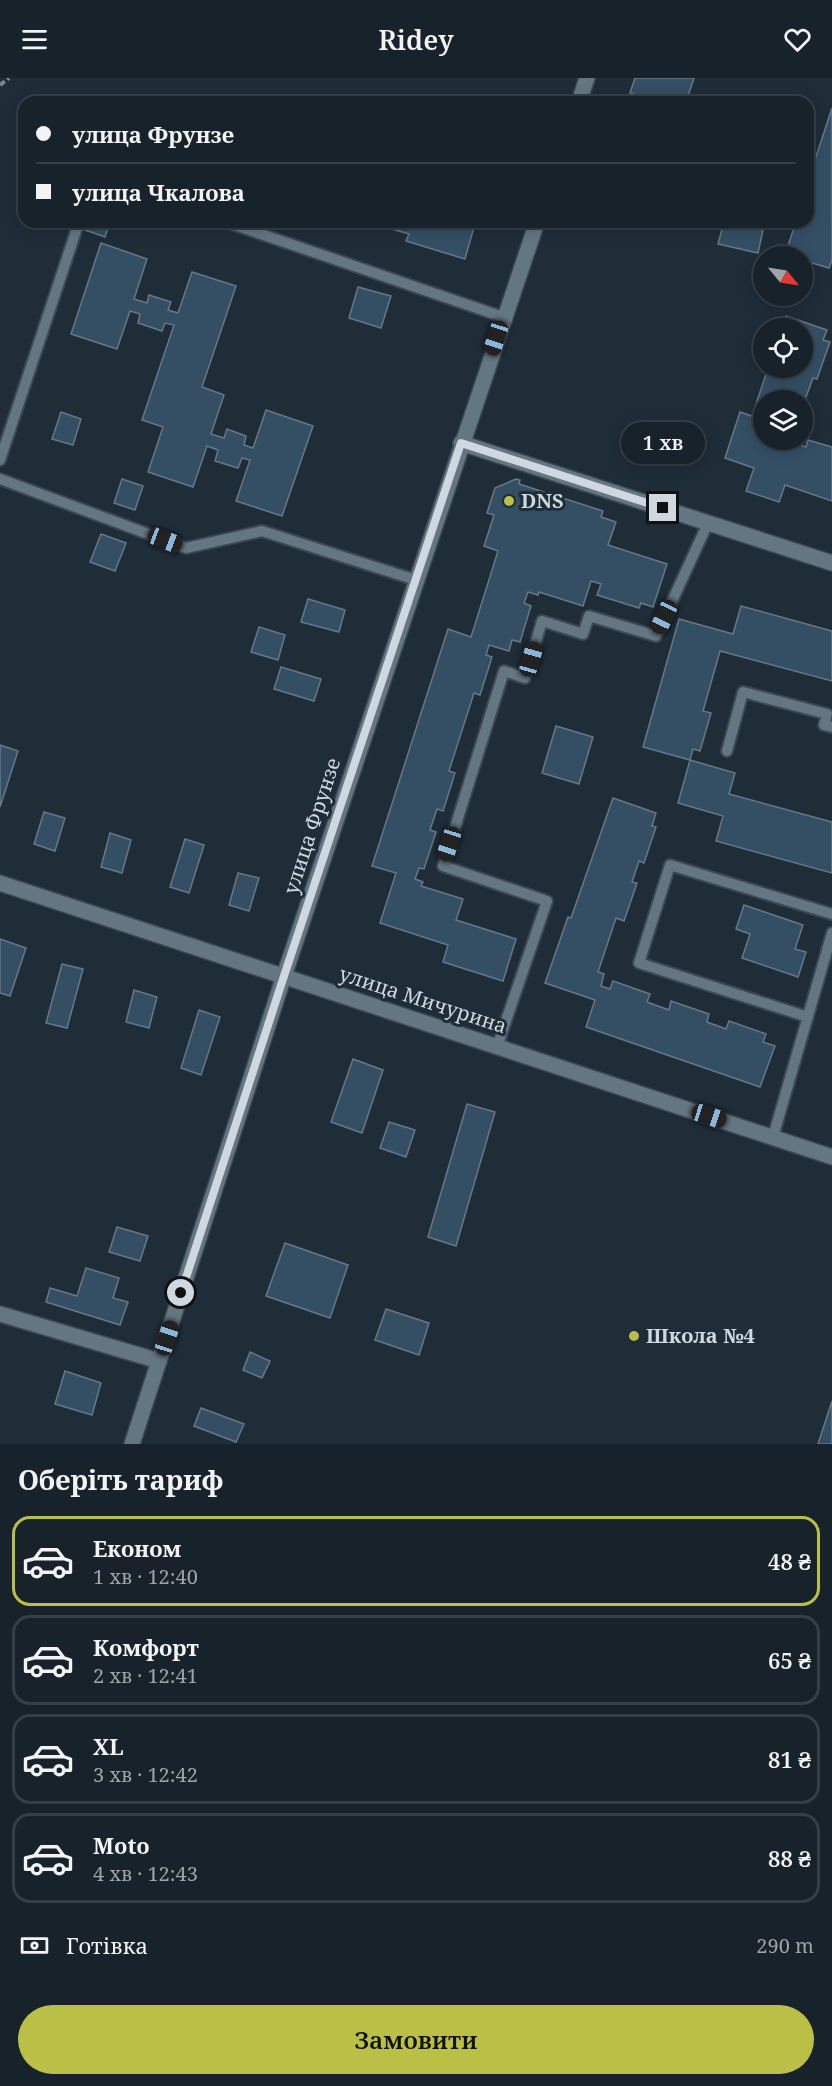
<!DOCTYPE html>
<html lang="uk">
<head>
<meta charset="utf-8">
<style>
  :root { --surface:#17222b; --page:#202a33; --text:#f1f3f6; --muted:#9ea4a9; --line:#363f47; --accent:#bac045 }
  body { margin:0; font-family:"Noto Serif",serif; background:var(--page); color:var(--text); height:100vh; display:flex; flex-direction:column; font-size:22px; white-space:nowrap }
  * { box-sizing:border-box; margin:0 }
  p { font-size:20px; color:var(--muted) }
  .icon { flex:none; width:33px; height:33px; fill:none; stroke:currentColor; stroke-width:2; stroke-linecap:round; stroke-linejoin:round }
  .map { position:relative; height:1366px; overflow:hidden }
  .panel { display:flex; flex-direction:column; background:var(--surface); flex:1 }
  .panel>* { flex:none }
  .banner { position:absolute; left:18px; top:18px; width:796px; height:132px; border-radius:18px; box-shadow:0 3px 15px #0003,0 0 0 2px var(--line); display:grid; align-content:center; height:132px; padding:0 18px; background:var(--surface) }
  .needle { width:39px; rotate:120deg }
  .tools { position:absolute; left:753px; top:168px; display:grid; gap:12px }
  .tools a { display:grid; place-items:center; width:60px; height:60px; border-radius:50%; background:var(--surface); box-shadow:0 3px 15px #0003,0 0 0 2px var(--line); font-size:30px }
  .end { position:absolute; width:27px; height:27px; margin:-14px; border:8px solid #cfd8e0; background:#111; box-shadow:0 0 0 3px #111 }
  .from { border-radius:50% }
  .bubble { position:absolute; height:42px; border-radius:21px; background:var(--surface); box-shadow:0 3px 15px #0003,0 0 0 2px var(--line); font-size:20px; font-weight:600; line-height:42px; text-align:center }
  .car { position:absolute; width:18px; height:36px; margin:-18px -9px; border-radius:8px; box-shadow:0 0 4px 2px #0007; background:linear-gradient(#222 24%,#8ab4d8 0 40%,#222 0 76%,#8ab4d8 0 86%,#222 0) }
  .banner b { display:flex; align-items:center; gap:21px; height:57px; font-size:22px }
  .banner b+b { border-top:2px solid var(--line) }
  .banner i { width:15px; height:15px; background:var(--text) }
  ul { padding:0; list-style:none }
  li { display:flex; align-items:center; gap:18px; height:90px; margin:0 12px 9px; padding:0 6px; border:3px solid var(--line); border-radius:18px }
  li div { flex:1 }
  li b { display:block; font-size:22px }
  li em { font-style:normal; font-weight:600 }
  li.current { border-color:var(--accent) }
  li>.icon { width:54px; height:54px; stroke-width:1.5 }
  h2 { padding:0 18px; font-size:27px; line-height:72px }
  .pay { display:flex; align-items:center; gap:15px; height:66px; padding:0 18px; font-size:22px }
  .pay p { margin-inline-start:auto }
  .primary-button { display:flex; gap:12px; margin-top:auto; padding:12px 18px }
  .primary-button a { flex:1; height:69px; border-radius:36px; background:var(--accent); color:#111; font-size:24px; font-weight:600; line-height:69px; text-align:center }
  header { display:flex; justify-content:space-between; align-items:center; height:78px; padding:0 18px; background:var(--surface); font-size:27px; font-weight:600 }
  .map>svg:first-child { display:block }
</style>
</head>
<body>
<header><svg class="icon" aria-label="menu" viewBox="0 0 24 24"><path d="M4 6h16M4 12h16M4 18h16"/></svg>Ridey<svg class="icon" aria-label="heart" viewBox="0 0 24 24"><path d="M12 20l-8-8c-3-5 5-10 8-4 3-6 11-1 8 4z"/></svg></header>
<div class="map">
<svg width="832" height="1366" viewBox="0 0 832 1366">
  <rect width="100%" height="100%" fill="#1f2d39"/>
  <g fill="#344f64" stroke="#677885" stroke-width="1.5">
    <path d="M635,0h59l-8,24h-28l-28,-9z"/>
    <path d="M832,30v152l-3,8 -27,-8v-4l-17,-2 11,-32h12v-41z"/>
    <path d="M88,144h22l-5,15 -20,-7z"/>
    <path d="M352,144h105l17,5 -9,32 -59,-18 3,-7 -34,-10 -2,4z"/>
    <path d="M724,144l39,8 -5,23 -40,-9z"/>
    <path d="M101,165l46,16 -13,40 13,4 2,-8 22,7 -3,8 10,3 14,-41 44,14 -34,101 22,8 -13,39 13,4 3,-9 19,7 -2,9 9,3 13,-38 47,16 -31,90 -46,-15 14,-41 -8,-2 -4,10 -23,-7 3,-11 -11,-4 -14,41 -45,-15 15,-45 -21,-7 32,-95 -9,-2 -3,8 -24,-8 2,-9 -10,-3 -13,38 -46,-15z"/>
    <path d="M358,209l33,9 -10,32 -32,-10z"/>
    <path d="M786,238l41,14 -4,10 7,2 -13,37 -4,-1 -11,30v-8h-38v40h33l-1,4 10,3 2,-7 24,7v54l-47,-16 -6,17 -33,-11 8,-23 -29,-10 15,-46 12,4 16,-48h34v-40h-20z"/>
    <path d="M61,334l20,7 -8,26 -21,-6z"/>
    <path d="M122,401l21,7 -8,24 -21,-7z"/>
    <path d="M516,401l4,1 -1,4 84,27 -2,6 15,5 -8,23 59,19 -14,43 -12,-4 -2,5 -42,-13 4,-11 -10,-3 -8,25 -44,-14 -1,3 -10,-3 -4,11 7,3 -11,36 -8,-2 -3,11 -20,-6 -3,10 6,2 -12,38 -6,-2 -25,78 6,2 -12,38 -6,-2 -7,21 6,2 -12,37 -5,-1 -4,11 8,3 -2,4 42,13 -7,21 60,19 -13,42 -60,-19 5,-17 -68,-22 16,-50 -24,-7 76,-237 23,8 27,-86 -14,-5 10,-31 -7,-2 8,-25z"/>
    <path d="M101,456l25,9 -11,28 -25,-9z"/>
    <path d="M308,521l37,11 -6,22 -38,-10z"/>
    <path d="M741,528l91,25v50l-112,-30 -17,60 8,2 -11,38 -7,-2 -3,11 -47,-13 36,-128 54,15z"/>
    <path d="M259,549l26,8 -7,25 -27,-8z"/>
    <path d="M281,589l40,12 -7,22 -40,-12z"/>
    <path d="M556,648l37,11 -14,47 -37,-11z"/>
    <path d="M0,667l18,6 -18,56z"/>
    <path d="M690,682l45,13 -6,21 103,28v51l-116,-32 7,-25 -45,-13z"/>
    <path d="M613,720l43,15 -4,13 4,1 -12,36 -5,-2 -7,21 5,1 -13,38 -8,-3 -18,54 6,2 -3,12 9,3 3,-8 37,13 -3,8 22,8 2,-9 38,13 -2,8 19,7 3,-8 37,13 -3,8 12,4 -15,41 -174,-60 9,-27 -50,-17 23,-66 3,1z"/>
    <path d="M44,734l21,6 -10,33 -21,-7z"/>
    <path d="M110,755l21,7 -9,33 -21,-6z"/>
    <path d="M185,761l19,6 -15,48 -19,-6z"/>
    <path d="M238,795l21,5 -10,33 -20,-6z"/>
    <path d="M744,827l59,20 -8,24 11,3 -8,25 -56,-19 8,-24 -14,-5z"/>
    <path d="M0,861l26,9 -16,48 -10,-3z"/>
    <path d="M62,886l21,5 -16,59 -21,-5z"/>
    <path d="M134,912l23,7 -8,31 -23,-6z"/>
    <path d="M199,932l21,7 -19,58 -20,-7z"/>
    <path d="M353,981l30,11 -21,63 -31,-11z"/>
    <path d="M467,1026l28,8 -39,134 -28,-9z"/>
    <path d="M389,1044l26,8 -9,27 -26,-9z"/>
    <path d="M117,1149l31,9 -8,25 -31,-9z"/>
    <path d="M285,1165l63,22 -18,53 -64,-22z"/>
    <path d="M86,1190l33,10 -6,20 15,4 -8,23 -74,-23 4,-14 27,8z"/>
    <path d="M386,1231l43,14 -10,32 -44,-15z"/>
    <path d="M250,1274l20,9 -8,17 -19,-8z"/>
    <path d="M65,1293l36,12 -9,32 -37,-11z"/>
    <path d="M832,1323v43h-14z"/>
    <path d="M201,1330l43,16 -8,18 -42,-16z"/>
  </g>
  <g fill="none" stroke-linecap="round" stroke-linejoin="round">
    <defs>
      <g id="service">
        <path d="M226,144l277,95"/>
        <path d="M0,382l79,-238"/>
        <path d="M0,401l186,69 76,-17 154,49"/>
        <path d="M727,673l16,-59 84,22 -3,11 8,2"/>
        <path d="M808,939l-169,-54 31,-98 162,49"/>
        <path d="M497,969l50,-146 -104,-35 61,-195 21,7 17,-57 41,13 6,-18 67,20 52,-113"/>
        <path d="M773,1059l59,-204"/>
      </g>
      <g id="minor">
        <path d="M579,24l8,-24"/>
        <path d="M461,365l371,120"/>
        <path d="M0,1236l159,47"/>
        <path d="M132,1366l152,-468 253,-754"/>
      </g>
      <path id="secondary" d="M0,805l832,274"/>
    </defs>
    <use href="#service" stroke="#3b4852" stroke-width="14"/>
    <use href="#minor" stroke="#3b4852" stroke-width="18"/>
    <use href="#secondary" stroke="#3b4852" stroke-width="18"/>
    <path stroke="#7b8790" stroke-width="4" stroke-dasharray="6 3" stroke-linecap="butt" d="M0,7l9,-7"/>
    <use href="#service" stroke="#657683" stroke-width="10"/>
    <use href="#minor" stroke="#657683" stroke-width="15"/>
    <use href="#secondary" stroke="#657683" stroke-width="15"/>
  </g>
  <g fill="none" stroke-linecap="round" stroke-linejoin="round">
    <path stroke="#cfd8e0" stroke-width="8" d="M181,1215l103,-317 177,-533 202,65"/>
  </g>
  <g fill="#bac045" stroke="#1f2d39" stroke-width="2">
    <circle cx="509" cy="423" r="6"/>
    <circle cx="634" cy="1258" r="6"/>
  </g>
  <g text-anchor="middle" stroke-width="6" stroke-linejoin="round" paint-order="stroke">
    <g font-size="20" font-weight="bold" fill="#cfd8e0" stroke="#1f2d39" text-anchor="start">
      <text x="521" y="430">DNS</text>
      <text x="646" y="1265">Школа №4</text>
    </g>
    <g font-size="20" fill="#cfd8e0" stroke="#1f2d39">
      <text transform="translate(312 748) rotate(-72)" y="7">улица Фрунзе</text>
      <text transform="translate(423 922) rotate(18)" y="7">улица Мичурина</text>
    </g>
  </g>
</svg>
<div class="tools">
<a><svg class="needle" viewBox="-14 -14 28 28"><path d="M0-13l5 13h-10z" fill="#e53935"/><path d="M0 13l5-13h-10z" fill="#9ea4a9"/></svg></a>
<a><svg class="icon" aria-label="locate" viewBox="0 0 24 24"><circle cx="12" cy="12" r="6"/><path d="M12 2v4M12 18v4M2 12h4M18 12h4"/></svg></a>
<a><svg class="icon" aria-label="layers" viewBox="0 0 24 24"><path d="M12 4l9 5-9 5-9-5zM3 14l9 5 9-5"/></svg></a>
</div>
<i class="end from" style="left:181px;top:1215px"></i>
<i class="end" style="left:663px;top:430px"></i>
<div class="bubble" style="left:621px;top:344px;width:84px">1 хв</div>
<i class="car" style="left:496px;top:260px;rotate:198deg"></i>
<i class="car" style="left:165px;top:462px;rotate:111deg"></i>
<i class="car" style="left:664px;top:539px;rotate:205deg"></i>
<i class="car" style="left:531px;top:581px;rotate:16deg"></i>
<i class="car" style="left:449px;top:766px;rotate:198deg"></i>
<i class="car" style="left:709px;top:1038px;rotate:108deg"></i>
<i class="car" style="left:167px;top:1260px;rotate:18deg"></i>
<div class="banner">
<b><i class="from"></i>улица Фрунзе</b>
<b><i></i>улица Чкалова</b>
</div>
</div>
<section class="panel">
<h2>Оберіть тариф</h2>
<ul>
<li class="current"><svg class="icon" aria-label="car" viewBox="0 0 24 24"><path d="M5 17H2v-5l4-1 3-4h7l3 4 3 1v5h-3M9 17h6M6 11h13"/><circle cx="7" cy="17" r="2"/><circle cx="17" cy="17" r="2"/></svg><div><b>Економ</b><p>1 хв · 12:40</p></div><em>48 ₴</em></li>
<li><svg class="icon" aria-label="car" viewBox="0 0 24 24"><path d="M5 17H2v-5l4-1 3-4h7l3 4 3 1v5h-3M9 17h6M6 11h13"/><circle cx="7" cy="17" r="2"/><circle cx="17" cy="17" r="2"/></svg><div><b>Комфорт</b><p>2 хв · 12:41</p></div><em>65 ₴</em></li>
<li><svg class="icon" aria-label="car" viewBox="0 0 24 24"><path d="M5 17H2v-5l4-1 3-4h7l3 4 3 1v5h-3M9 17h6M6 11h13"/><circle cx="7" cy="17" r="2"/><circle cx="17" cy="17" r="2"/></svg><div><b>XL</b><p>3 хв · 12:42</p></div><em>81 ₴</em></li>
<li><svg class="icon" aria-label="car" viewBox="0 0 24 24"><path d="M5 17H2v-5l4-1 3-4h7l3 4 3 1v5h-3M9 17h6M6 11h13"/><circle cx="7" cy="17" r="2"/><circle cx="17" cy="17" r="2"/></svg><div><b>Moto</b><p>4 хв · 12:43</p></div><em>88 ₴</em></li>
</ul>
<div class="pay"><svg class="icon" aria-label="cash" viewBox="0 0 24 24"><path d="M3 7h18v10H3z"/><circle cx="12" cy="12" r="2"/></svg>Готівка<p>290 m</p></div>
<div class="primary-button"><a>Замовити</a></div>
</section>
</body>
</html>
